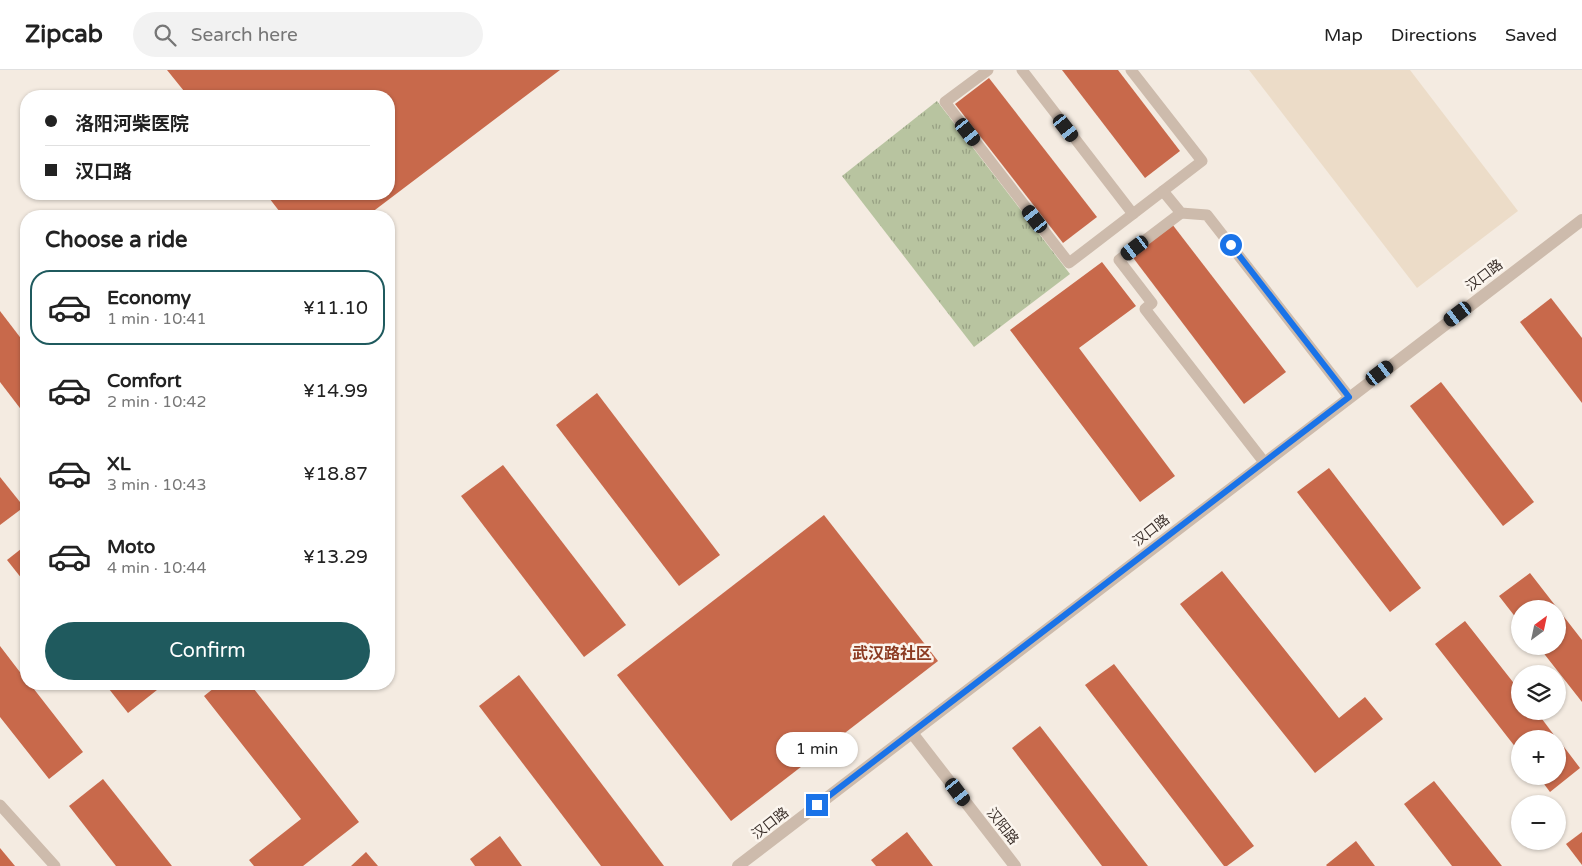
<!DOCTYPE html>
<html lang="en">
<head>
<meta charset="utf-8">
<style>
  :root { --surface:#fff; --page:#f2f2f2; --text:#222; --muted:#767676; --line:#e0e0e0; --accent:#1f5a5e }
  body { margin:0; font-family:"Varela Round","Noto Sans SC",sans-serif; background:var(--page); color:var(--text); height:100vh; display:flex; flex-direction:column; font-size:19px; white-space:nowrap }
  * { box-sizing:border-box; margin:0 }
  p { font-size:16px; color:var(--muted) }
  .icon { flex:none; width:28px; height:28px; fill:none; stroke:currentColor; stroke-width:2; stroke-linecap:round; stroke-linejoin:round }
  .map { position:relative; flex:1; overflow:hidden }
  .side { position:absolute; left:20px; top:140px; width:375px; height:480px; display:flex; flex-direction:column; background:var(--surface); border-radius:20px; box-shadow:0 1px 4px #0004 }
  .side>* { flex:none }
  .guide { position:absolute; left:20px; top:20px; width:375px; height:110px; border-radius:20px; box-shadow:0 1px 4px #0004; display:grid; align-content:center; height:110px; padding:0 25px; background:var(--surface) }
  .needle { width:32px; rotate:33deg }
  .buttons { position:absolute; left:1511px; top:530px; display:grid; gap:10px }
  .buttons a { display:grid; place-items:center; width:55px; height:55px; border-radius:50%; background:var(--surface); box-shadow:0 1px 4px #0004; font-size:25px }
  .end { position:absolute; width:22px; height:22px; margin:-11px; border:6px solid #1a73e8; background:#fff; box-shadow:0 0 0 2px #fff }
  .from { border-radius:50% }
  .bubble { position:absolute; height:35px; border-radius:18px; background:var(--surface); box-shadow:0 1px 4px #0004; font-size:16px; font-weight:600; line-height:35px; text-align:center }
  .car { position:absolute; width:15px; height:30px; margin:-15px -8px; border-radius:6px; box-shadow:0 0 4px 1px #0007; background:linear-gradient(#222 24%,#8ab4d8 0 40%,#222 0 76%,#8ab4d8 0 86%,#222 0) }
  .guide b { display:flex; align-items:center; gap:18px; height:48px; font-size:19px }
  .guide b+b { border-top:1px solid var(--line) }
  .guide i { width:12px; height:12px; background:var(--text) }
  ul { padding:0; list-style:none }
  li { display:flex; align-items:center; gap:15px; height:75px; margin:0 10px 8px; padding:0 15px; border:2px solid transparent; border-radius:20px }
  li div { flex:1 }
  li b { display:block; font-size:19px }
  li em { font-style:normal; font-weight:600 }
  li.active { border-color:var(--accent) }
  li>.icon { width:45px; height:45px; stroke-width:1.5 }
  h2 { padding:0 25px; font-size:22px; line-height:60px }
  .cta { display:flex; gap:10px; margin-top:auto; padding:10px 25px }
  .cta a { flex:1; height:58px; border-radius:30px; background:var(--accent); color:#fff; font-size:20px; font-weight:600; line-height:58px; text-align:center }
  header { display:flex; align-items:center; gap:30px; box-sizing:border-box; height:70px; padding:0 25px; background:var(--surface); border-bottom:1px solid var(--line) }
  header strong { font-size:24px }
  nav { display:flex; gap:28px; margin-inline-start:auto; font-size:18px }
  .search { width:350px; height:45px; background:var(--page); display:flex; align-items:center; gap:12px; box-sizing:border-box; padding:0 18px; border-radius:28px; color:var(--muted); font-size:19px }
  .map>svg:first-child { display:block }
</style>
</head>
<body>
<header>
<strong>Zipcab</strong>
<div class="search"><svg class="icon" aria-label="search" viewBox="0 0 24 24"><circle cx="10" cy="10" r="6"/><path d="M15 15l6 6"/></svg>Search here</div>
<nav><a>Map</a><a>Directions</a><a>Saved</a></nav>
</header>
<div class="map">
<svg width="1582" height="796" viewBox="0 0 1582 796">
  <defs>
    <pattern id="grass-tufts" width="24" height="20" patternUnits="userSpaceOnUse" patternTransform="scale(1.25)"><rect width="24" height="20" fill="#b8c4a0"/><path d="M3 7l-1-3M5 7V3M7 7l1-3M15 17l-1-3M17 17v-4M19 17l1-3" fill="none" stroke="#97a083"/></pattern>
  </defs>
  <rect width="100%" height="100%" fill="#f4ebe1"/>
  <path fill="url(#grass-tufts)" d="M937,31l133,173 -96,73 -132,-171z"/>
  <path fill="#ecdcc8" d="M1249,0h161l108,141 -101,77z"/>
  <g fill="#c8694b">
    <path d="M167,0h393l-193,146h-84l-17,-22h123v-98h-201z"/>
    <path d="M1062,0h56l62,81 -35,27z"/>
    <path d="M989,8l108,139 -34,26 -108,-139z"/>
    <path d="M1172,154l114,148 -42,32 -113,-149z"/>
    <path d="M1102,192l34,44 -57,42 96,128 -35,26 -130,-172z"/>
    <path d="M1551,228l31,40v65l-62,-81z"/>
    <path d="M0,241l26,34v71l-26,-34z"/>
    <path d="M1441,312l93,120 -31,24 -93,-120z"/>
    <path d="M597,323l123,162 -41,31 -123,-161z"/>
    <path d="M503,395l123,160 -42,32 -123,-161z"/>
    <path d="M1329,398l92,120 -31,24 -93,-120z"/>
    <path d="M0,407l24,30 -24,18z"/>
    <path d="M824,445l114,146 -207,160 -114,-146z"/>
    <path d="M26,475v39l-19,-24z"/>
    <path d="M1222,501l117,147 26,-21 18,22 -68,54 -135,-169z"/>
    <path d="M1530,503l52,67v62l-44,-56h20v-37h-38v14l-21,-27z"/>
    <path d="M1465,551l55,70v20h16l21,28h-37v14l-85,-109z"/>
    <path d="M0,576l26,34v4h4l53,68 -34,27 -49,-62z"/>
    <path d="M1114,594l140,182 -27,20h-3l-139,-181z"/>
    <path d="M519,605l145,191h-63l-122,-160z"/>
    <path d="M105,614h55l2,2 -34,27z"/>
    <path d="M219,614h31l109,138 -56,44h-49l-5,-6 52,-41 -97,-123z"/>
    <path d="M1040,656l108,140h-46l-90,-118z"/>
    <path d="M1558,669l22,29 -30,24 -12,-16h20z"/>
    <path d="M103,709l69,87h-56l-47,-60z"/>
    <path d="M1434,711l68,85h-50l-48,-62z"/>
    <path d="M907,762l26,34h-57l-5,-6z"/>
    <path d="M1582,762v33l-16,-21z"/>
    <path d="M500,766l22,30h-47l-5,-7z"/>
    <path d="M1356,771l19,25h-48l-1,-1z"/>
    <path d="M0,778l15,18h-15z"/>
    <path d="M366,782l12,14h-27z"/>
  </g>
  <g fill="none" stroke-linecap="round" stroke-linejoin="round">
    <g stroke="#cdbbac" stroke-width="11">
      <path d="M988,0l-43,32 124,161 133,-102 -71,-91"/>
      <path d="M1022,0l111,144"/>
      <path d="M1163,121l18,22 26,2 142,182"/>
      <path d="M1181,143l-62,47 33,43 -7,6 119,153"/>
      <path d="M0,735l55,61"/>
    </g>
    <g stroke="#cdbbac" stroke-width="12">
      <path d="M912,663l103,133"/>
      <path d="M738,796l844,-646"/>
    </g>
  </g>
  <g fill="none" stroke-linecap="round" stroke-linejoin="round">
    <path stroke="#1a73e8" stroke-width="6" d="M817,735l532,-408 -118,-152"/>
  </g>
  <g text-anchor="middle" stroke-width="5" stroke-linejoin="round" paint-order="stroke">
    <g font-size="14" fill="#3b302b" stroke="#fbf5ee">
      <text transform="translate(1484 205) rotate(-37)" y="5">汉口路</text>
      <text transform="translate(1151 460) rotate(-38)" y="5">汉口路</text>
      <text transform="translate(770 753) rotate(-38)" y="5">汉口路</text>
      <text transform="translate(1003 756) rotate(52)" y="5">汉阳路</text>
    </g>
    <g font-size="16" font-weight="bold" fill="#8c3b22" stroke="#fbf5ee">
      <text x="892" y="589">武汉路社区</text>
    </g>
  </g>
</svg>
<div class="buttons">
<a><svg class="needle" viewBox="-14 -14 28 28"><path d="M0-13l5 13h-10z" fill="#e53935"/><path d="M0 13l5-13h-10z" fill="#767676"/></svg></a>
<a><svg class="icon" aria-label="layers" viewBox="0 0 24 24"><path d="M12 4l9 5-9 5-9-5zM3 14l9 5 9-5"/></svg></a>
<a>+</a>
<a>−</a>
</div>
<i class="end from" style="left:1231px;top:175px"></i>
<i class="end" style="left:817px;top:735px"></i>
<div class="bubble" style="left:776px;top:662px;width:82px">1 min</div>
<i class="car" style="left:1066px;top:58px;rotate:142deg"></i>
<i class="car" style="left:968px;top:62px;rotate:142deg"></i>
<i class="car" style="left:1035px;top:149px;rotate:322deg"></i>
<i class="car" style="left:1135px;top:178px;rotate:233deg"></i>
<i class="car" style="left:1458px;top:244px;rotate:233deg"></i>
<i class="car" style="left:1380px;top:303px;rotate:53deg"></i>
<i class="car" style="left:958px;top:722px;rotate:143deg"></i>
<div class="guide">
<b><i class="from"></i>洛阳河柴医院</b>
<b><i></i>汉口路</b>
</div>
<section class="side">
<h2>Choose a ride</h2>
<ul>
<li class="active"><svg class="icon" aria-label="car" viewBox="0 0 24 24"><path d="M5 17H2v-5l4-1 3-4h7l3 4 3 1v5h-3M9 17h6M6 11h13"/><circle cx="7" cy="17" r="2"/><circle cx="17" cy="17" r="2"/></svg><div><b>Economy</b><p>1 min · 10:41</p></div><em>¥11.10</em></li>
<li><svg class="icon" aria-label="car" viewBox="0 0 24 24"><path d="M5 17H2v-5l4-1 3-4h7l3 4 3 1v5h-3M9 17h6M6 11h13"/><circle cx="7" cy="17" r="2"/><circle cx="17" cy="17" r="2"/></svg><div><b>Comfort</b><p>2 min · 10:42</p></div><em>¥14.99</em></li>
<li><svg class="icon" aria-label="car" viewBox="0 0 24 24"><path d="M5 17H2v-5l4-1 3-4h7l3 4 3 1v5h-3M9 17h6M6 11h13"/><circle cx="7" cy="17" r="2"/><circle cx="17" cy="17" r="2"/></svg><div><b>XL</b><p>3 min · 10:43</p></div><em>¥18.87</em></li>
<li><svg class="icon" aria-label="car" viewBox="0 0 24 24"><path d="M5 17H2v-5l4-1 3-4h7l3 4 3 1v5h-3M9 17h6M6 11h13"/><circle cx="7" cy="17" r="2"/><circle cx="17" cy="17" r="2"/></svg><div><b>Moto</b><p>4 min · 10:44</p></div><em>¥13.29</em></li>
</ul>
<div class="cta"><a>Confirm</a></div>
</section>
</div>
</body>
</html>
